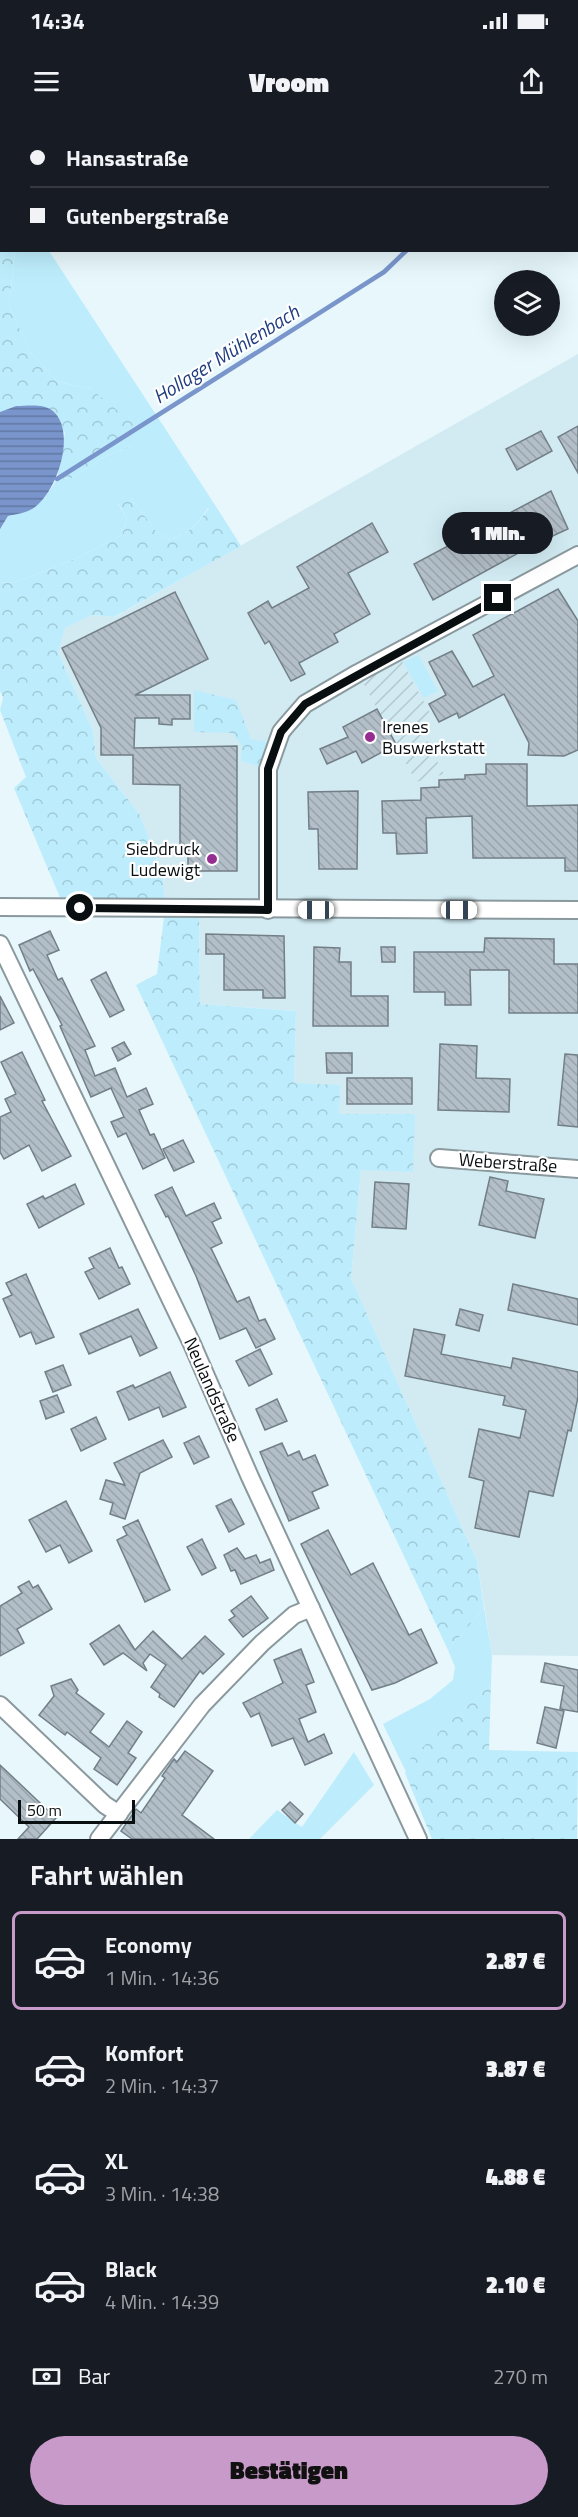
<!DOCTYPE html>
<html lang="de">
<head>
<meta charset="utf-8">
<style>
  :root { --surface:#171b24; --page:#242831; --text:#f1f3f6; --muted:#9ea1a6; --line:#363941; --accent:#c89ac9 }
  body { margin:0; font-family:"Titillium Web",sans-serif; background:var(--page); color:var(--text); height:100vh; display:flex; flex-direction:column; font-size:22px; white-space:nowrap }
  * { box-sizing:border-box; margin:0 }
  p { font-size:20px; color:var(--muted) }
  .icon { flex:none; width:33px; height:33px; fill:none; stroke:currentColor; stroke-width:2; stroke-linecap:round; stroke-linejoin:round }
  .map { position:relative; height:1719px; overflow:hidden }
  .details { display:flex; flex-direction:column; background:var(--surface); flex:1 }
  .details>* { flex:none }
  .hud { position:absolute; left:0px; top:0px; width:579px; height:132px; box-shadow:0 6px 24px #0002; display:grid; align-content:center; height:132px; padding:0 30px; background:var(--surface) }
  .tools { position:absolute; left:494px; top:150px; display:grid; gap:12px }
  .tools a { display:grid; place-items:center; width:66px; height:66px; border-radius:50%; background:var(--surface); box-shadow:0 6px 24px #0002; font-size:30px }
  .scale { position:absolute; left:18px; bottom:15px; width:117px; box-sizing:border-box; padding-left:6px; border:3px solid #090f11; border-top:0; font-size:16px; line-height:21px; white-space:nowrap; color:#090f11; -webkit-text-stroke:4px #fff; paint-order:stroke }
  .end { position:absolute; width:27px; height:27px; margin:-14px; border:8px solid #090f11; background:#fff; box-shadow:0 0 0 3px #fff }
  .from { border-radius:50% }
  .bubble { position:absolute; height:42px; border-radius:21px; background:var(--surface); box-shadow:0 6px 24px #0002; font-size:20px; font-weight:800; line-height:42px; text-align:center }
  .car { position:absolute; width:18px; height:36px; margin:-18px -9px; border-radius:8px; box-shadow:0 0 4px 2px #0007; background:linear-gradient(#fff 24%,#345 0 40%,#fff 0 76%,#345 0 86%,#fff 0) }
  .hud b { display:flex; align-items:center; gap:21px; height:57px; font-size:22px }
  .hud b+b { border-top:2px solid var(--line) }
  .hud i { width:15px; height:15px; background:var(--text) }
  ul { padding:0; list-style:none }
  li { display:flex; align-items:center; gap:18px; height:99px; margin:0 12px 9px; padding:0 18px; border:3px solid transparent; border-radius:9px }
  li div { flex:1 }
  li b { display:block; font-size:22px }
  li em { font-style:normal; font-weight:800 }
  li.on { border-color:var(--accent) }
  li>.icon { width:54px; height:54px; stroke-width:1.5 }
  h2 { padding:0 30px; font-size:27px; line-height:72px }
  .pay { display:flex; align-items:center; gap:15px; height:66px; padding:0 30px; font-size:22px }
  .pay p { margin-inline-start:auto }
  .action { display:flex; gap:12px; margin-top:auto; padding:12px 30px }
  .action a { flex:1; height:69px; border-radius:36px; background:var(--accent); color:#111; font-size:24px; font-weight:800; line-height:69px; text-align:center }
  .status { display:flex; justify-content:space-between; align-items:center; height:42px; padding:0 30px; background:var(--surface); direction:ltr }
  .status svg { height:16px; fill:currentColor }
  header { display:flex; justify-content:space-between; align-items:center; height:78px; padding:0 30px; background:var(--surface); font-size:27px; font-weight:800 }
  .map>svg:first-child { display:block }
</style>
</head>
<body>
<div class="status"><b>14:34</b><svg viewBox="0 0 49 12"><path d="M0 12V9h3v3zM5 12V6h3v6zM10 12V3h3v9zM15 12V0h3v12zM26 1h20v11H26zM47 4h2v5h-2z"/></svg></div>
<header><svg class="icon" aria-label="menu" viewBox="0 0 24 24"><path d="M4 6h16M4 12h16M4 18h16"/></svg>Vroom<svg class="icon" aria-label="share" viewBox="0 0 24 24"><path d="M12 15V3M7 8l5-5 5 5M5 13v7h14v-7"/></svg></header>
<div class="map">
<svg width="578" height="1719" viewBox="0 0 578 1719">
  <defs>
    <pattern id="industrial-furrows" width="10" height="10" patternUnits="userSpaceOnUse" patternTransform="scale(1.5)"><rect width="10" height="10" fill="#d2ebf3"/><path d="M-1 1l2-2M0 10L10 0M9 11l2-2" fill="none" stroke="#b3c8cf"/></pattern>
    <pattern id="forest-crowns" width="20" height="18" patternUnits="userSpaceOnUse" patternTransform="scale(1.5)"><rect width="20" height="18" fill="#bdedfc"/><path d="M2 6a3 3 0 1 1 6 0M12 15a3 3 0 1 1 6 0" fill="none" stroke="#a1cad7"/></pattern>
    <pattern id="water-rules" width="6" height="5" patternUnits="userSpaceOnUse" patternTransform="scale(1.5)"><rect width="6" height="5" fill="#7995cb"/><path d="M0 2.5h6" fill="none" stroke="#6178a3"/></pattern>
    <pattern id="building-back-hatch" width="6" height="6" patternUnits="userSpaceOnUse" patternTransform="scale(1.5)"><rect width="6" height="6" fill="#b3bfc8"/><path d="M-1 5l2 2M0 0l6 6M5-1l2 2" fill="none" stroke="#99a3ab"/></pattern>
  </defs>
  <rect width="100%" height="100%" fill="#e7f7fc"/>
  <path fill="#d2ebf3" d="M578,234v1302l-86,-1 -15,-94 -126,-283 10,-109 -22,-55 -45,-30 2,-73 -96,-7 -1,-95h-33l-3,-32 -23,-62 -44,-57 -3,-27 -35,-79 6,-24 28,-13 23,2z"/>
  <path fill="url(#industrial-furrows)" d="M397,532l36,67 -11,6 8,23 14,26 -28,8 -58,-109z"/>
  <g fill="#bdedfc">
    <path d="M15,131h34l168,257h-9c-11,17 -20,26 -39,32l-13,-9 -25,-33 -13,6 9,14 -5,17 -47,24 -61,24 -14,-1v-53l8,-13c28,-6 35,-14 49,-37l15,-1 32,-21 28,-11 -41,-57 -33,-7 -27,-29 -22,-47z"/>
    <path d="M418,535l20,36 -14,7 -21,-36z"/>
    <path d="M484,1488l8,47 -1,29 -80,75 -5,13 -23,-48 47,-25 23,-19 2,-13 -7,-17z"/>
    <path d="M354,1632l20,33 -54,54h-71l28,-29 25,17z"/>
  </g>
  <g fill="url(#forest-crowns)">
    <path d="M0,84l2,46 13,1 -6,55 22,47 27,29 33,7 42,34 -1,23 -28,11 -32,21 -15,1 8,-47 -49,-26 -16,6z"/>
    <path d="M122,376l9,2 25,33 13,9c19,-6 28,-15 40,-32h8l24,38 -127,71 -22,-2 -27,13 -7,24 35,79 3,27 44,57 23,62 3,32h33l1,95 96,7 -2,72 46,2 -1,29h76l-2,58 -52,-2 -10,108 126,283 7,47 -36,42 -312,-665 21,-11 8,-65 -104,-9 -47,-112 12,-11 -26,-67 3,-12 -3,-7v-109l14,1 61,-24 47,-24 5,-17 -9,-15z"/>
    <path d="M194,570l42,10 15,39 25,5 -8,25 -27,-8 1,-15 -10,-13 -38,-1z"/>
    <path d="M491,1564l-2,66 89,2 -1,87h-145l-27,-66 5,-14z"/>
  </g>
  <path fill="url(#water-rules)" d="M16,286c11,0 27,-3 37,5 24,21 4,80 -18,96 -8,6 -18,7 -27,9l-8,13v-117z"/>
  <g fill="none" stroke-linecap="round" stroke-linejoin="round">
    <g stroke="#7995cb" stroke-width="4.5">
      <path d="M541,2l2,-2"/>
      <path d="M57,359l327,-207 23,-22"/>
    </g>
  </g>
  <g fill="url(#building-back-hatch)" stroke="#737f87" stroke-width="1.5">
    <path d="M578,306v47l-20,-36z"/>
    <path d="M541,311l11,20 -35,19 -11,-21z"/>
    <path d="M551,371l17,38 -35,16 -100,55 -19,-36z"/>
    <path d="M372,403l16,29 -40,21 22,41 -36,20 4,8 -39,21 6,11 -14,7 -22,-40 -4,3 -17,-31 20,-12 4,7 37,-20 -12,-21z"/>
    <path d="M558,469l20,32v129l-14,6 -36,-1 1,-12 -25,-49 -45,24 -2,-5 -18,9 -10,-18 17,-9 -17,-33 23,-11 21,36 21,-11 -21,-41z"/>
    <path d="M175,472l33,67 -73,36h55v24h-18v6l-13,-1v-6h-24l-1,30 103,-2v125h-49v-24h-8v-62l-47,-1v-29h-32v-27l-39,-80z"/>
    <path d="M377,589l21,39 -15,7 -1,-3 -20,11 -6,-12 -29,13 -7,-15 28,-12 -5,-10z"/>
    <path d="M486,644h41v42l51,-1v66h-13v-13h-92l-1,-42 -46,2 1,35 -30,1 -1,-21h-13l-1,-32 39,-1v-12l18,-1v-7l26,-1v-4l21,-1z"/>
    <path d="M358,671l-1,78h-38l-1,-40h-9l-1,-37z"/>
    <path d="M50,811l9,19 -12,5 11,25 4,-2 33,68 -10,4 10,26 20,-8 12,29 19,-9 7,16 -14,6 11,25 4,-1 11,24 -22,11 -17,-36 -8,4 -7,-15 13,-5 -13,-29 -20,9 -31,-71 2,-1 -29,-56 -3,2 -11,-26z"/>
    <path d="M206,814l78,2 1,62h-22v-8h-39v-36h-18z"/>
    <path d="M485,818l69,1v25h24v49h-69v-43h-39l1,35h-26v-13h-31v-40h70z"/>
    <path d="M314,827l26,1 -1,14h12v34h37v30h-75z"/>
    <path d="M381,827h14v15h-13z"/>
    <path d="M106,852l18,38 -14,7 -19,-37z"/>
    <path d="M0,876l14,27 -14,7z"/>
    <path d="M124,922l7,12 -13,7 -6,-13z"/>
    <path d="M440,924l37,2 -1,32 34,1 -1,33 -71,-2z"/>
    <path d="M22,932l23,48 -3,1 29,55 -29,15 -13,-26 -25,14 -4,-7v-35l11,-5 -6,-13 11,-5 -15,-32z"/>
    <path d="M326,933h26v20h-25z"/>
    <path d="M565,934l13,1v72l-20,-2z"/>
    <rect x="347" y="958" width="65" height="26"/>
    <path d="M183,1020l11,22 -20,9 -11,-22z"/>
    <path d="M490,1057l18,4 -2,10 38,8 -9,39 -56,-13z"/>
    <path d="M375,1062l34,2 -3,45 -34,-2z"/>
    <path d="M75,1064l9,20 -45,24 -12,-24 16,-8 2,3z"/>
    <path d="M172,1067l14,29 28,-13 7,15 -9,4 10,21 -11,5 26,54 12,-5 10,24 6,-2 10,20 -19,9 -10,-20 -26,11 -24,-63 -28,-60 -2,1 -11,-22z"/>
    <path d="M110,1128l9,20 3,-1 8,17 -31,15 -14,-27 9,-4 -5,-10z"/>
    <path d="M26,1154l28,63 -18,7 -5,-12 -11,5 -17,-38 9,-4 -6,-12z"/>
    <path d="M513,1164l65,15v26l-70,-15z"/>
    <path d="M138,1189l19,39 -17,8 -9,-20 -42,18 -9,-20z"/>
    <path d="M460,1189l23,6 -4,16 -23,-6z"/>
    <path d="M414,1209l31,6 -4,19 70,14 2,-10 65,14v25l-7,34 -3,-1 -15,66 -24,-5 -10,46 -44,-9 9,-47 -15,-4 10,-48 41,9 6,-28 -23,-5 2,-9 -100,-20z"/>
    <path d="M260,1229l12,25 -23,12 -13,-25z"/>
    <path d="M63,1245l8,20 -18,7 -8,-20z"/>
    <path d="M170,1252l16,35 -23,10 -4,-10 -30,13 -12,-28 16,-7 2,3z"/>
    <path d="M57,1275l7,17 -18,7 -6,-18z"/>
    <path d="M277,1279l10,22 -22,9 -9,-21z"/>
    <path d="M96,1297l10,22 -25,12 -10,-22z"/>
    <path d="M199,1316l10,21 -15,7 -10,-21z"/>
    <path d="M163,1320l9,17 -32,16 -15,46 -15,-5 3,-11 -13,-4 6,-19 19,5 -11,-22z"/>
    <path d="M282,1323l6,13 11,-5 4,9 12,-5 13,30 -16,7 7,16 -30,13 -29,-69z"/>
    <path d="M231,1379l13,25 -15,8 -13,-26z"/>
    <path d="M66,1381l26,50 -23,12 -9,-18 -14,7 -17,-32z"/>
    <path d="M138,1400l32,70 -25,12 -28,-62 10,-5 -4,-8z"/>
    <path d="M328,1410l23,45 22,-12 36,72 12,-6 16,34 -42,20 -23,7 -71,-146z"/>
    <path d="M202,1419l14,29 -14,7 -15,-28z"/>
    <path d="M237,1428l8,11 11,-4 4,8 10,-4 4,11 -33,14 -6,-14 -4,1 -7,-16z"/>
    <path d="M29,1461l4,7 5,-3 14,24 -35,20 7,14 -24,13v-50l22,-13 -4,-6z"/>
    <path d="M251,1476l17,22 -25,19 -14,-17 6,-4 -4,-5z"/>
    <path d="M119,1505l16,25 18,-19 29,28 23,-23 19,18 -21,20 -3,-3 -26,36 -15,-10 1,-3 -9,-7 15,-22 -16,-11 -7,9 4,8 -24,-18 -19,12 -14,-21z"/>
    <path d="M301,1529l13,33 -8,3 10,27 -17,7 9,23 16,-8 8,19 -27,12 -12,-27 -21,8 -13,-33 -8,4 -8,-14 40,-20 -9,-23z"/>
    <path d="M545,1543l33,7v42l-18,-3 4,-23 -23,-4z"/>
    <path d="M71,1559l7,11 -2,3 28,21 -14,18 19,15 18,-26 15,11 -14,21 8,5 -19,27 -23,-16 7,-11 -34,-26 -2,3 -26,-20 15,-19 -3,-10z"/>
    <path d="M545,1587l19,4 -8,37 -19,-5z"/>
    <path d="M185,1631l28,20 -31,44 32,24h-82l-11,-8 15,-22 5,4 24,-35 -3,-2 12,-17 3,3z"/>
    <path d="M0,1645l56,53 -19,21h-19l11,-12 -29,-28z"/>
    <path d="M290,1682l13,12 -8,9 -13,-13z"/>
  </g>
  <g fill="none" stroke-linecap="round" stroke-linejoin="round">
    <defs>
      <g id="minor">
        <path d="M0,787l578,3"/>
        <path d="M268,790v-141l13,-37 4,-5 20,-23 53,-31 220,-118"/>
        <path d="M0,824l192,400 58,133 168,362"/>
        <path d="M439,1038l139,11"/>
        <path d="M0,1585l105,100 14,9"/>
        <path d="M99,1719l103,-134 60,-62 32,-28 17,-7"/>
      </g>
    </defs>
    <use href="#minor" stroke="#8a999e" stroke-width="20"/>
    <use href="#minor" stroke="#fff" stroke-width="16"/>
  </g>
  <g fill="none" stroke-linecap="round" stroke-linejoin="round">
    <path stroke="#090f11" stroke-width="8" d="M80,788l188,2v-141l13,-37 24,-28 193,-106"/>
  </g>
  <g fill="#952d92" stroke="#fff" stroke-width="2">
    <circle cx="370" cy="617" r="6"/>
    <circle cx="212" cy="739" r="6"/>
  </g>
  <g text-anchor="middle" stroke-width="4.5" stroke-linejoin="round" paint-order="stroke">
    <g font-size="18" fill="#090f11" stroke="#fff" text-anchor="start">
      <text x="382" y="613">Irenes<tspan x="382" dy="21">Buswerkstatt</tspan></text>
      <text x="200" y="735" text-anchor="end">Siebdruck<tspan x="200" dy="21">Ludewigt</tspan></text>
    </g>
    <g font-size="18" fill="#090f11" stroke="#fff">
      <text transform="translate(508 1043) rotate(4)" y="6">Weberstraße</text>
      <text transform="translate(212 1270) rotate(66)" y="6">Neulandstraße</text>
    </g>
    <g font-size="20" font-style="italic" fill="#1f3d7f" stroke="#fff">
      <text transform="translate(226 234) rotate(-32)" y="7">Hollager Mühlenbach</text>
    </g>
  </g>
</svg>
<div class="tools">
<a><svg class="icon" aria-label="layers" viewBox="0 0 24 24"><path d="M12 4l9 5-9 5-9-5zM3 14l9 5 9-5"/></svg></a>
</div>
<div class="scale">50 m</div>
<i class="end from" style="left:80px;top:788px"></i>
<i class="end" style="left:498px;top:478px"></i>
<div class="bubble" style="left:442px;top:392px;width:111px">1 Min.</div>
<i class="car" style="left:316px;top:790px;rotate:270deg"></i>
<i class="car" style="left:459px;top:790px;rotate:90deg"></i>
<div class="hud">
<b><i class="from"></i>Hansastraße</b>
<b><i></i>Gutenbergstraße</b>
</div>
</div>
<section class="details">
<h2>Fahrt wählen</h2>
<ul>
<li class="on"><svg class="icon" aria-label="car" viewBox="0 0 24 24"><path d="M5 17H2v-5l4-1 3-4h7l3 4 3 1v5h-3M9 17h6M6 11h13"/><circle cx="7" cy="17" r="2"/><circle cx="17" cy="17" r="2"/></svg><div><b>Economy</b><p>1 Min. · 14:36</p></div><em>2.87 €</em></li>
<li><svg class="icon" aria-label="car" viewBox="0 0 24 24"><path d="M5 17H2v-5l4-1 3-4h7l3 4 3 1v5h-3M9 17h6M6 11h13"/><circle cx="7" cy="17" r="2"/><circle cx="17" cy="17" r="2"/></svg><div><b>Komfort</b><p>2 Min. · 14:37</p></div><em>3.87 €</em></li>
<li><svg class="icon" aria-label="car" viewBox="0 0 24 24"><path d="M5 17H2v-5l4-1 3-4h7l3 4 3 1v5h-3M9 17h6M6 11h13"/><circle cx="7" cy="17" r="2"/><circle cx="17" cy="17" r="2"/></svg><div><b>XL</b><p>3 Min. · 14:38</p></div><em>4.88 €</em></li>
<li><svg class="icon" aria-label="car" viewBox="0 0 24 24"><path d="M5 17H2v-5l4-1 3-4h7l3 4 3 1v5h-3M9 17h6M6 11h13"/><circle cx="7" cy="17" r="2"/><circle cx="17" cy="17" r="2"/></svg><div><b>Black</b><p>4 Min. · 14:39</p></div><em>2.10 €</em></li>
</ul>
<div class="pay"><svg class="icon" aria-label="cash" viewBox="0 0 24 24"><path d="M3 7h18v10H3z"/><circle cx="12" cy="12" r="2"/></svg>Bar<p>270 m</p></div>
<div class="action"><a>Bestätigen</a></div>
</section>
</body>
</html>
